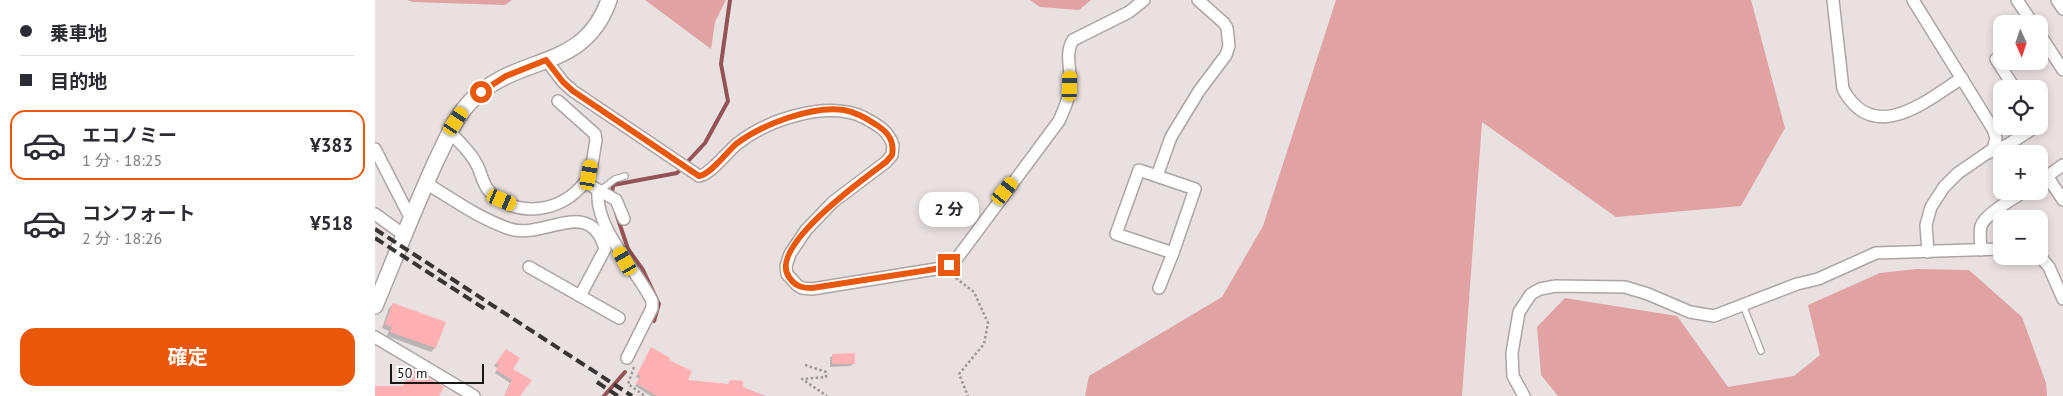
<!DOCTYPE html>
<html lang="ja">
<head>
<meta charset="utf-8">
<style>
  :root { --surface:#fff; --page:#f2f2f3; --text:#2b2b33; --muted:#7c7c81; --line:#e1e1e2; --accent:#ea580c }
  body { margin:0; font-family:"PT Sans","Noto Sans JP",sans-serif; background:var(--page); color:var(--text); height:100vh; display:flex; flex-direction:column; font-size:19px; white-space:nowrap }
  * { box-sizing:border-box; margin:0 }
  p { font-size:16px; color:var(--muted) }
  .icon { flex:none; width:28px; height:28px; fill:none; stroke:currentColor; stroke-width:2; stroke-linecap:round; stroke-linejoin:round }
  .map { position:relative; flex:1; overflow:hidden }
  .details { display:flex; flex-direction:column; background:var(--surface); width:375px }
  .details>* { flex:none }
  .hud { display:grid; align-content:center; height:110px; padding:0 20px; background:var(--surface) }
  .needle { width:32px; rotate:177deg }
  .fabs { position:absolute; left:1618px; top:15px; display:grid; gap:10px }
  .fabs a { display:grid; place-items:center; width:55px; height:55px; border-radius:10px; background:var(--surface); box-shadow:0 2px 8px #0003; font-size:25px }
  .scale { position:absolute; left:15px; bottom:12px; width:94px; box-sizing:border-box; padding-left:5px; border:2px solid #191616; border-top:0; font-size:14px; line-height:18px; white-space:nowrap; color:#191616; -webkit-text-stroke:4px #fff; paint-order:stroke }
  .end { position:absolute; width:22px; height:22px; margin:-11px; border:6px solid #ea580c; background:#fff; box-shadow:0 0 0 2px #fff }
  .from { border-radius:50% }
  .bubble { position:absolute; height:35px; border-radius:15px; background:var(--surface); box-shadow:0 2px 8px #0003; font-size:16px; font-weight:700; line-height:35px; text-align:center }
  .car { position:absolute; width:15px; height:30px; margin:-15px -8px; border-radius:6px; box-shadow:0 0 4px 1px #0007; background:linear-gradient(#f5c518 24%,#345 0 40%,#f5c518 0 76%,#345 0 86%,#f5c518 0) }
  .hud b { display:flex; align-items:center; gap:18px; height:48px; font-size:19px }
  .hud b+b { border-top:1px solid var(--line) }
  .hud i { width:12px; height:12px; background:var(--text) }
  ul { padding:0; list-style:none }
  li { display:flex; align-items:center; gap:15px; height:70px; margin:0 10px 8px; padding:0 10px; border:2px solid transparent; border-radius:15px }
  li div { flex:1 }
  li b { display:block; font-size:19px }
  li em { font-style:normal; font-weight:700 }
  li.active { border-color:var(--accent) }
  li>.icon { width:45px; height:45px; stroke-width:1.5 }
  .button { display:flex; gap:10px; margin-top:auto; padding:10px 20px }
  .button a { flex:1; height:58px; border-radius:15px; background:var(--accent); color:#fff; font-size:20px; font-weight:700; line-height:58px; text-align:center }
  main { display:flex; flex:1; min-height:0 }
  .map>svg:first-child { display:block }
</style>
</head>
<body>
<main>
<section class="details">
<div class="hud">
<b><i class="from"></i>乗車地</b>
<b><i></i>目的地</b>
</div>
<ul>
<li class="active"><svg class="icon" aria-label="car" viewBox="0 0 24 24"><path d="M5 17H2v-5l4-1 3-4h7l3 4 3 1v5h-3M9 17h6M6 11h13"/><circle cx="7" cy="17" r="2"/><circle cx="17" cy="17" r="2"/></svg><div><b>エコノミー</b><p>1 分 · 18:25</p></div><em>¥383</em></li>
<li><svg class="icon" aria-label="car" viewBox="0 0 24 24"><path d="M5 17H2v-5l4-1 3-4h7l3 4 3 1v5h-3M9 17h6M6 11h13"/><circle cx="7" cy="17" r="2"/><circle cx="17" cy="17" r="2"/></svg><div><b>コンフォート</b><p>2 分 · 18:26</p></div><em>¥518</em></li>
</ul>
<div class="button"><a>確定</a></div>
</section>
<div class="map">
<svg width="1688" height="396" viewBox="0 0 1688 396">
  <rect width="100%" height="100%" fill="#e9e0e0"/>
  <g fill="#e1a2a4">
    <path d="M32,0h105l-7,5 -92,-3z"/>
    <path d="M270,0h81l-11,22 -4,27z"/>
    <path d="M655,0h61l-12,10 -39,-3z"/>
    <path d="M961,0h415l34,128 -44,78 -125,11 -134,-95 -20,274h-377l4,-20 133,-79 41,-71z"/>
    <path d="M1542,269l52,1 53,47 24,66 1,13h-489l-17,-21 -4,-48 28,-29 112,18 51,71 66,-11 26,-21 -12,-50 72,-32z"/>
  </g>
  <g fill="#0003">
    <path d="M18,304l52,19 -10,25 -4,4 -44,-16 2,-5 -7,-3 7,-20z"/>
    <path d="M276,349l16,12 19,20 41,5 3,-5 11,6 25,9h-115l-16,-10 4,-7 -3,-2z"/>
    <path d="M129,353l7,16 8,27h-15l6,-13 -15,-10 3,-5 -4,-2z"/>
    <path d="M458,355l21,8 -3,3 -21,1v-9z"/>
  </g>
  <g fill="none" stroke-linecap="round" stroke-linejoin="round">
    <g stroke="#945357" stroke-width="4">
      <path d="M237,194l1,-9 64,-12 28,-30 23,-42 -7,-37 9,-64"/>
      <path d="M241,213l12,36 15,21 16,34 -5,17"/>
      <path d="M229,396l21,-24"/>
    </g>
  </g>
  <g fill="#ffb0b3">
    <path d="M18,303l53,19 -10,26 -46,-16 2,-5 -7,-3z"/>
    <path d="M276,347l19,11 -1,2 23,11 -4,9 41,4 1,-4 13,1v6l22,9h-108l-21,-13 5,-7 -4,-2z"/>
    <path d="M131,349l14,9 -7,11 19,11 -12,16h-16l8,-16 -16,-10 3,-5 -3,-2z"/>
    <path d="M480,353v11h-23v-10z"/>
    <path d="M37,369l32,18 -5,9h-64v-10h28z"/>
  </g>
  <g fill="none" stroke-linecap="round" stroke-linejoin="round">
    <defs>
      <g id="lane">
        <path d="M223,192l17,-13 10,-3"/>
        <path d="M1368,305l18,46"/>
      </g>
      <g id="street">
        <path d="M1458,0l10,89c31,57 83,12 119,-11"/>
        <path d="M1538,0l80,129 3,9 -3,11 -35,24 -14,14 -13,20 -5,18 2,27"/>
        <path d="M1642,0l16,24"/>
        <path d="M1682,0l6,9"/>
        <path d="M1664,33l24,37"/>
        <path d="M1626,56l-5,3 19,30"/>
        <path d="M171,60l17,22 10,9 126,85c11,-1 28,-24 38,-32 30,-24 89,-44 126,-27 13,7 25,13 30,28l-1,10 -6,7 -53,40 -27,28 -16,24 -4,12 1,8 10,11 5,3 10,1 130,-21 13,-7 104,-140c5,-11 10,-22 11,-34 2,-16 -6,-33 3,-47l56,-28 15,-12"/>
        <path d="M75,132c9,10 21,20 27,33 5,9 5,19 13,27 29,27 72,20 95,-10 8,-9 8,-29 11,-41l-1,-7 -37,-33"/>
        <path d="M0,149l36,70"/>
        <path d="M1613,153l21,-9 28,-18"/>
        <path d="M764,170l56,19 -22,64 -57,-19z"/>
        <path d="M782,176l14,-39 28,-46 27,-36 3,-9 -2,-18 -3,-5 -26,-23"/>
        <path d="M1672,176l16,24"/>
        <path d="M1664,182l24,-17"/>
        <path d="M51,183c26,16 54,36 84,46 34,11 80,-34 95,20l-25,47"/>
        <path d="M218,187l23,13 8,19"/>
        <path d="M223,192c-3,37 39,78 54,109v7l-25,50"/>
        <path d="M0,214l29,21"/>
        <path d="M1606,250c0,-8 -2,-17 0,-24 4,-12 33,-28 44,-35"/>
        <path d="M1664,255l10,12 14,32"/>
        <path d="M154,267l90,51"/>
        <path d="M784,288l14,-35"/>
        <path d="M0,337l99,59"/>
        <path d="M1149,396l-11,-20 -1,-23 7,-41 12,-18 9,-5 16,-3 69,1 23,7 42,18 24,4 83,-32 21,-5 58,-26 125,-4"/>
      </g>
      <path id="secondary" d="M0,306c20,-48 39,-97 61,-145 10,-20 18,-42 34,-59 47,-50 113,-28 139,-102"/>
    </defs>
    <use href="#lane" stroke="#ada4a5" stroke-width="8"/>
    <use href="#street" stroke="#ada4a5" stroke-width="14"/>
    <use href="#secondary" stroke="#ada4a5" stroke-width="18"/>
    <g stroke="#9e9797" stroke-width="2.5" stroke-dasharray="2.5 2.5" stroke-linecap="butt">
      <path d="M577,275l22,17 14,31 -4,21 -25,30 9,22"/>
      <path d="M430,365l21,7v5l-24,2 25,17"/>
      <path d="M259,367l-6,17 17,12"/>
    </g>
    <use href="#lane" stroke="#fff" stroke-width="5.5"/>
    <use href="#street" stroke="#fff" stroke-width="11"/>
    <use href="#secondary" stroke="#fff" stroke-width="15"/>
    <g stroke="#383434" stroke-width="4" stroke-dasharray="10 5" stroke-linecap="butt">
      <path d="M0,229l257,167"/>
      <path d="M0,238l113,73"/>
      <path d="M222,382l21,14"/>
    </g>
  </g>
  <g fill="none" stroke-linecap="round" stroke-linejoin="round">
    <path stroke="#ea580c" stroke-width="6" d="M106,92l25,-16 40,-16 17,22 10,9 126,85c11,-1 28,-24 37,-32 25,-19 76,-39 108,-34 11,2 22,8 31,14 12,7 20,16 17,31l-6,7c-20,15 -119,85 -97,115 6,9 12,11 23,11l130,-20 7,-3"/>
  </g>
</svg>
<div class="fabs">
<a><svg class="needle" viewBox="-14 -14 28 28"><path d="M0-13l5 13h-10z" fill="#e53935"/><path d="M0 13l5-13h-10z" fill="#7c7c81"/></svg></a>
<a><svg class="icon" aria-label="locate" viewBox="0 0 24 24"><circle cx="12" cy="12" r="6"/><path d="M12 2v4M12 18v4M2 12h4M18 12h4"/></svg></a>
<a>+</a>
<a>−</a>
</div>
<div class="scale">50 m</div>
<i class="end from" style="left:106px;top:92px"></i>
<i class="end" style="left:574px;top:265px"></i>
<div class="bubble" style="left:544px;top:192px;width:60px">2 分</div>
<i class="car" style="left:695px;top:86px;rotate:1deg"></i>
<i class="car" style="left:81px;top:121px;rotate:34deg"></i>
<i class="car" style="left:214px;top:175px;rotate:10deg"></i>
<i class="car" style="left:630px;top:191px;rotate:39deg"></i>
<i class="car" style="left:127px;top:200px;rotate:113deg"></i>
<i class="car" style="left:250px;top:261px;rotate:330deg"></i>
</div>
</main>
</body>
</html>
